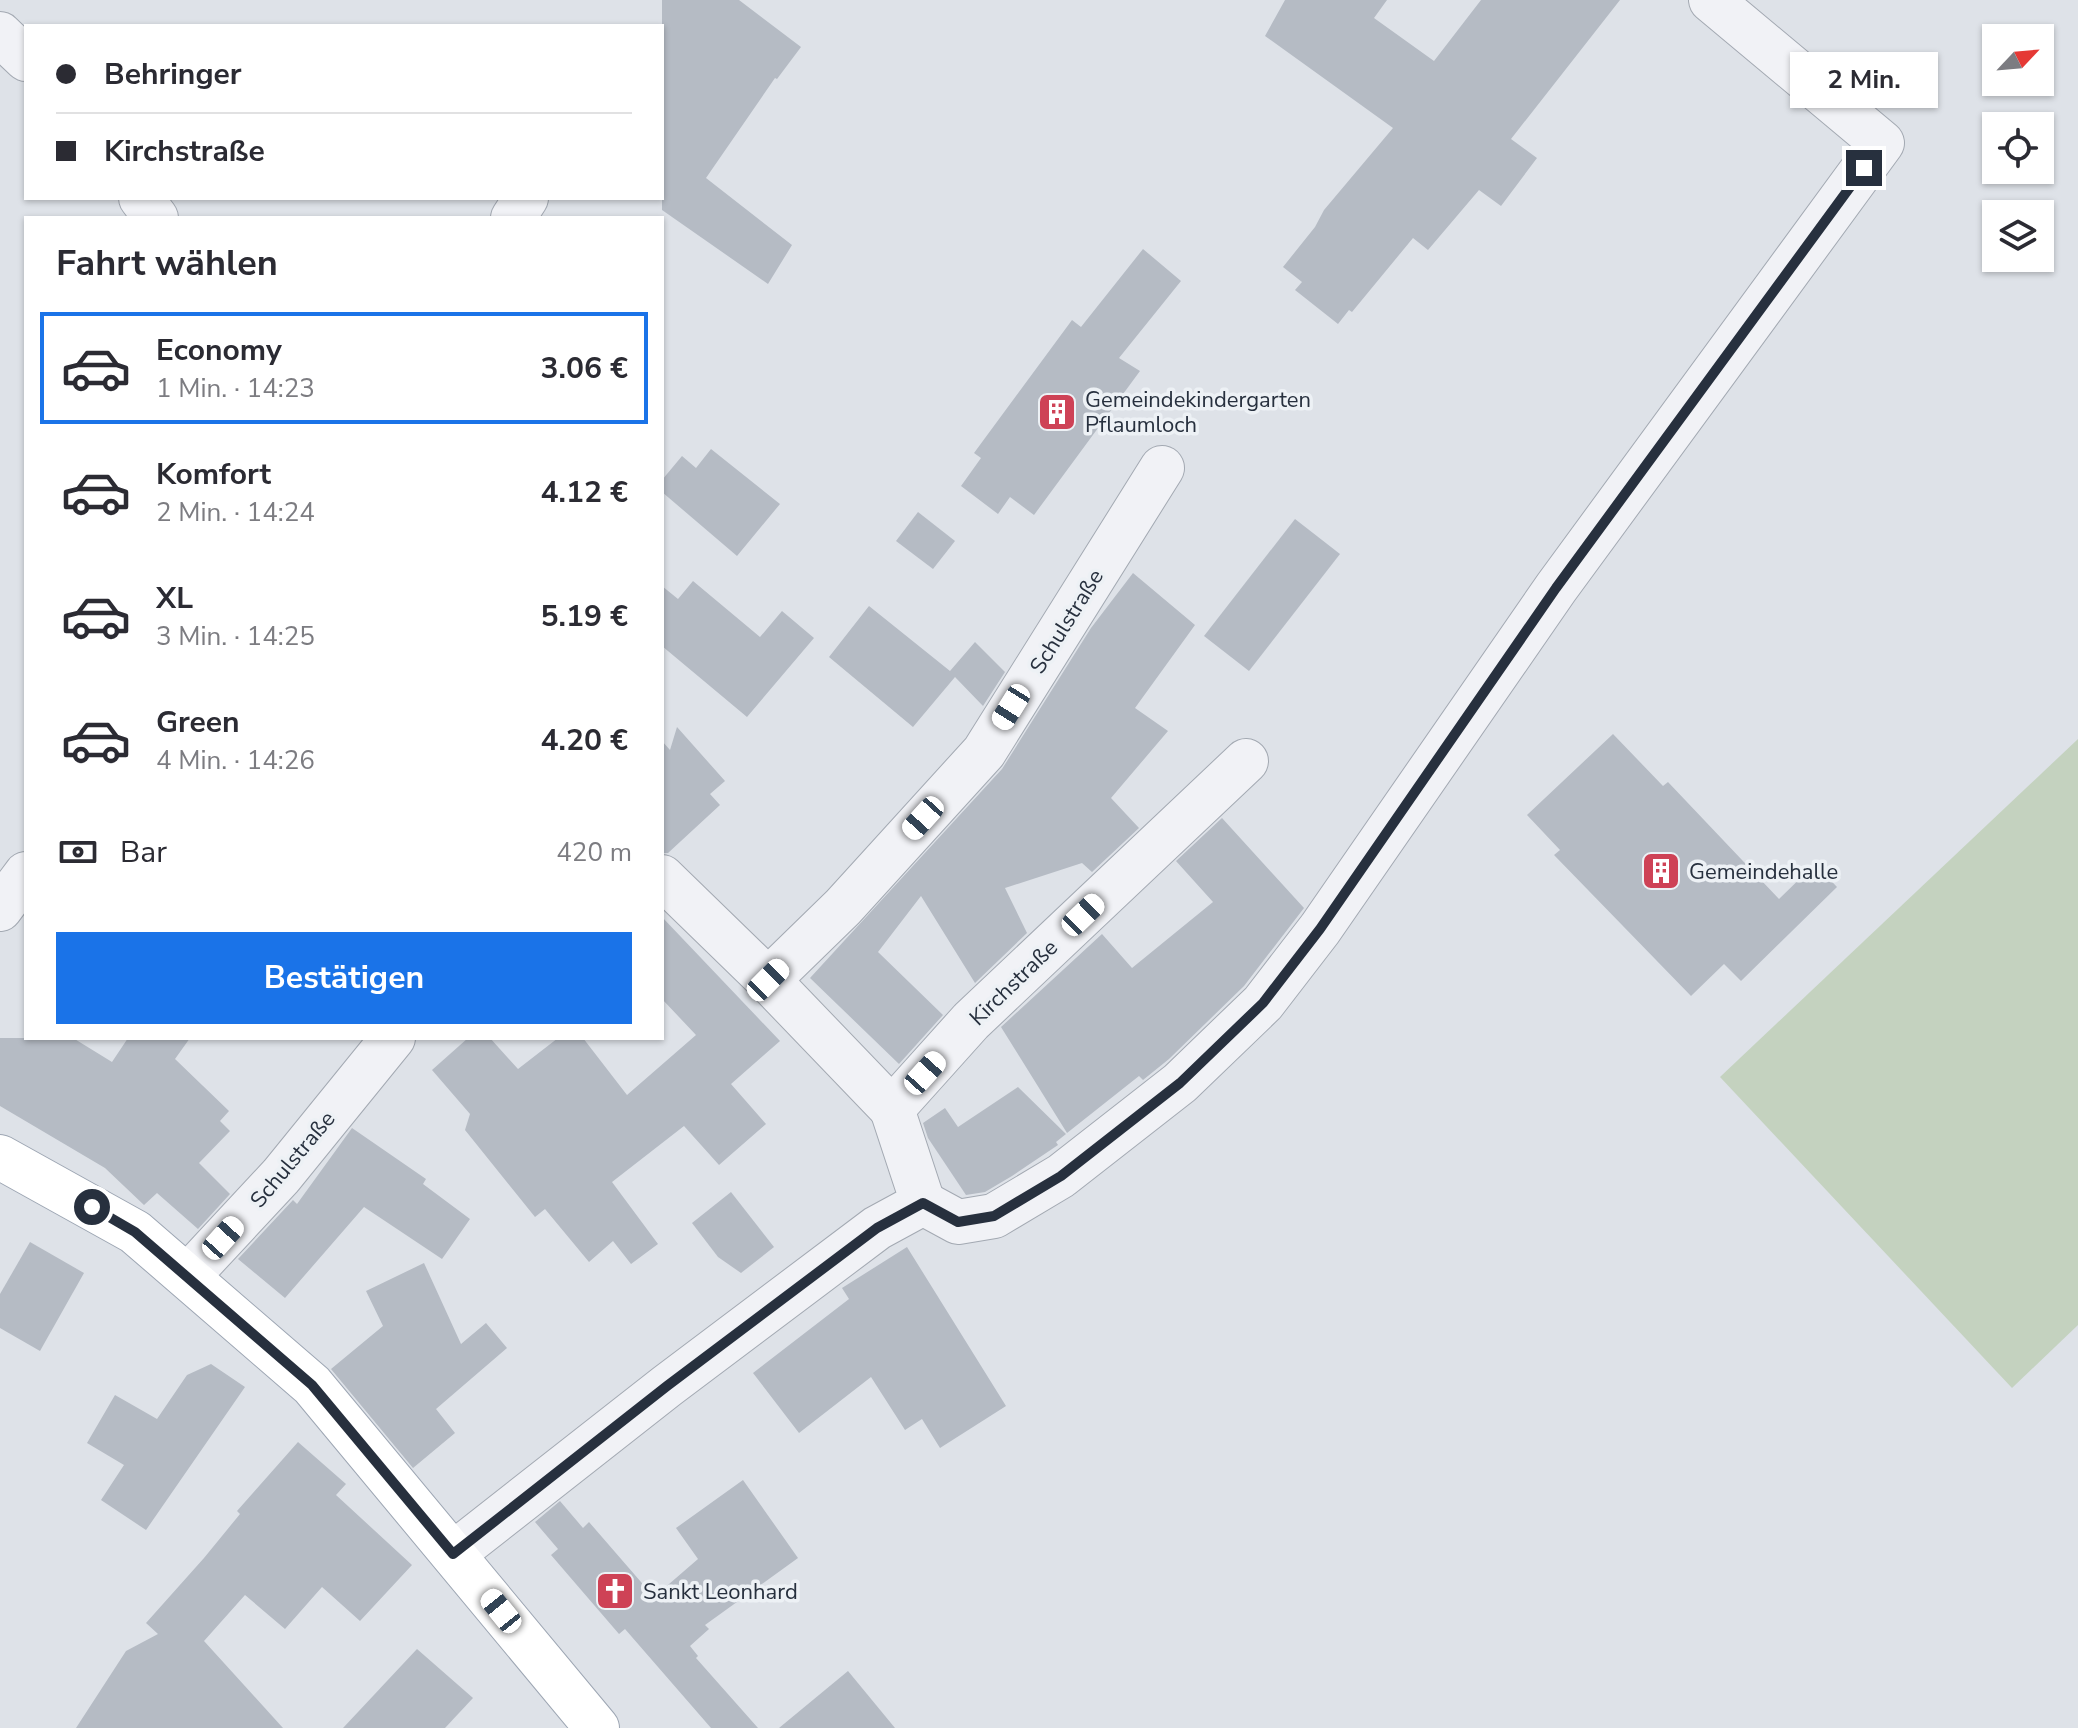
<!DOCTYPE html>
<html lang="de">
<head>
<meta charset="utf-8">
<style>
  :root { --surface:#fff; --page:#f7f7f7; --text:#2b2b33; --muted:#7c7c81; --line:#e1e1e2; --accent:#1a73e8 }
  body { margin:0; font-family:"Nunito Sans",sans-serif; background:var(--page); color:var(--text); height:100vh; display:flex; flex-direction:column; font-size:30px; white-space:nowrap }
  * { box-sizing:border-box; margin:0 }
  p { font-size:26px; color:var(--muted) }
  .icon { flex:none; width:44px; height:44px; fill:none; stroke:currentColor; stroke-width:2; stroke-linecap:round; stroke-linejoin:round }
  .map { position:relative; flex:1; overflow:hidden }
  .details { position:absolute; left:24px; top:216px; width:640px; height:824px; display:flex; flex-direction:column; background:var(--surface); border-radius:0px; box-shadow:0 2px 6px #0004 }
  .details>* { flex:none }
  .top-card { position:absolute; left:24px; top:24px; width:640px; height:176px; border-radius:0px; box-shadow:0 2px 6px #0004; display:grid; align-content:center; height:176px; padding:0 32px; background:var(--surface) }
  .needle { width:52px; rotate:64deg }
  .tools { position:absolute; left:1982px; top:24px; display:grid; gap:16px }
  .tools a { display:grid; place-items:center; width:72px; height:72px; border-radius:0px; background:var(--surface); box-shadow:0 2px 6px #0004; font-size:40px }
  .end { position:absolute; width:36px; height:36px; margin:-18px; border:10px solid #27303e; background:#fff; box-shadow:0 0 0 4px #fff }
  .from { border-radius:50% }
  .bubble { position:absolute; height:56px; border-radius:0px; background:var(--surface); box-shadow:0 2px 6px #0004; font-size:26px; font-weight:700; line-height:56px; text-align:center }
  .car { position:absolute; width:24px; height:48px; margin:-24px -12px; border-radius:10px; box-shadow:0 0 6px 2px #0007; background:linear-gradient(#fff 24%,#345 0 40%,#fff 0 76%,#345 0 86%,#fff 0) }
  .top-card b { display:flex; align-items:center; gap:28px; height:76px; font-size:30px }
  .top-card b+b { border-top:2px solid var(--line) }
  .top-card i { width:20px; height:20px; background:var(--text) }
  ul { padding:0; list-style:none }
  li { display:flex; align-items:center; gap:24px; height:112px; margin:0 16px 12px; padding:0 16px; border:4px solid transparent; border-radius:0px }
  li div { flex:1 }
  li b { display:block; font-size:30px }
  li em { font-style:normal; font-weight:700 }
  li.current { border-color:var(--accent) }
  li>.icon { width:72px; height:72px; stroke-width:1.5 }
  h2 { padding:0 32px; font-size:36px; line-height:96px }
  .pay { display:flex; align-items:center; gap:20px; height:88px; padding:0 32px; font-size:30px }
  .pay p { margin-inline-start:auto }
  .cta { display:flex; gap:16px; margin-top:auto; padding:16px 32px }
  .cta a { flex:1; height:92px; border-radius:0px; background:var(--accent); color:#fff; font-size:32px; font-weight:700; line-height:92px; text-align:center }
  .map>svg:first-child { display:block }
</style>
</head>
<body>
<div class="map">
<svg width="2078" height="1728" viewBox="0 0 2078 1728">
  <rect width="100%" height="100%" fill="#dee2e8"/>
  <path fill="#c4d2bf" d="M2078,739v586l-66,63 -292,-311z"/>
  <g fill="#b5bbc4">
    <path d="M662,0h77l62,47 -24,32 -2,-1 -69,100 86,67 -24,39 -106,-74z"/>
    <path d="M1285,0h102l-13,18 60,43 47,-61h139l-109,139 26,19 -36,48 -22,-16 -51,60 -15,-12 -61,74 -3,-2 -11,14 -43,-34 7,-8 -19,-15 32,-40 9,-17 69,-82 -128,-92z"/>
    <path d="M1143,249l38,32 -62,77 21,13 -106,144 -24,-18 -12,17 -37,-28 20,-28 -7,-5 98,-133 9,7z"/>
    <path d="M711,449l69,55 -43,52 -75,-64v-12l20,-24 14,12z"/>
    <path d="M918,512l37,29 -22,28 -37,-28z"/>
    <path d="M1295,519l45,35 -91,117 -45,-35z"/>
    <path d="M1133,573l62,52 -60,83 33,23 -57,67 28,30 -47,44 -10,-9 -77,25 22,45 -52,50 -54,-87 -43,56 65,63 -44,49 -89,-86 192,-209 89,-141z"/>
    <path d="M693,581l67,56 22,-26 32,27 -67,79 -85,-71v-60l16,13z"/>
    <path d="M869,606l81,65 25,-29 30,30 -22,34 -28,-29 -42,50 -84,-70z"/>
    <path d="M677,727l48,54 -15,13 10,11 -52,48h-6v-112l8,9z"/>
    <path d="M1613,734l50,52 5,-4 111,117 36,-35 22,23 -96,94 -17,-17 -33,32 -137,-141 6,-5 -33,-35z"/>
    <path d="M1222,818l82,90 -60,78 -75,73 -26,21 -4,-4 -72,57 -66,-106 101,-93 30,34 81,-66 -37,-41z"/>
    <path d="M662,917l118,124 -49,43 35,40 -47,41 -35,-39 -72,56 46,62 -27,20 -18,-23 -24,21 -44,-53 -10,8 -70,-87 5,-16 -38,-44 36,-32h22l28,31 40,-31h25l44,57 69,-60 -34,-36z"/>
    <path d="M0,1038h73l39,24 16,-24h62l-15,21 54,52 -9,10 10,10 -31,32 31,31 -32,35 -41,-36 -13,12 -39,-37 -105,-62z"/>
    <path d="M1018,1087l48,47 -10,8 2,3 -46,31 -27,16 -19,3 -38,-57 -5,-15 22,-15 13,19z"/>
    <path d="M352,1128l74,51 -3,5 47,35 -28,40 -78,-52 -79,91 -47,-39 55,-59 4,4z"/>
    <path d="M731,1192l43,55 -33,26 -23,-16 -26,-34z"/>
    <path d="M30,1242l54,31 -44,78 -40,-23v-34z"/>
    <path d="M907,1247l99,159 -66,42 -18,-29 -17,11 -34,-53 -72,56 -46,-60 96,-74 -7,-11z"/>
    <path d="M424,1263l37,81 25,-21 21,25 -71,61 19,24 -42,35 -82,-99 52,-43 -17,-35z"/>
    <path d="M211,1364l34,23 -99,143 -45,-30 23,-35 -37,-22 28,-48 42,24 30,-44z"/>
    <path d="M298,1442l48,42 -10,11 76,70 -52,56 -38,-34 -37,42 -40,-34 -41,46 79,87h-207l50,-77 32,-17 -12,-11 58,-65 36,-44 -3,-3z"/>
    <path d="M743,1480l55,78 -93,67 4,4 -19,17 8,10 -2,2 62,70h-47l-86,-99 -6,5 -68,-79 7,-6 -23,-27 25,-21 23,27 6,-6 65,75 44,-38 -22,-31z"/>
    <path d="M417,1649l56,49 -28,30h-102z"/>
    <path d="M848,1671l47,57h-116z"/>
  </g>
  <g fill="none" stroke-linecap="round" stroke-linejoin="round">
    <defs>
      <g id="street">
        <path d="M0,34l26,25"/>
        <path d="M141,198l15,20"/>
        <path d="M513,218l13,-20"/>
        <path d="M662,877l106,103 124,129"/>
        <path d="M0,909l26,-35"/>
        <path d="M768,980l75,-73 141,-155 178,-284"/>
        <path d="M923,1203l35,19 36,-6 67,-40 119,-93 83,-80 57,-74 236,-341 326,-445 -171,-143"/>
        <path d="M188,1276l93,-100 112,-138"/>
        <path d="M453,1554l214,-168 210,-158 46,-25 -31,-94 79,-88 275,-260"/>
      </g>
      <path id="primary" d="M0,1157l135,75 177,153 285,343"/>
    </defs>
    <use href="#street" stroke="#a3a9b2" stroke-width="46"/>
    <use href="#primary" stroke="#9da6b3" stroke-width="46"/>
    <use href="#street" stroke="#f1f2f6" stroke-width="44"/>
    <use href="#primary" stroke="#fff" stroke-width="44"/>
  </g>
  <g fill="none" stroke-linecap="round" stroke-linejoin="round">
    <path stroke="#27303e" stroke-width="10" d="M92,1207l43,25 177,153 141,169 214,-168 210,-158 46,-25 35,19 36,-6 67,-40 119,-93 83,-80 57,-74 236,-341 308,-420"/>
  </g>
  <defs>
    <symbol id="building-square" viewBox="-11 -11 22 22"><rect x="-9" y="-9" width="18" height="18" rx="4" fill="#ce4256" stroke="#edf1f5"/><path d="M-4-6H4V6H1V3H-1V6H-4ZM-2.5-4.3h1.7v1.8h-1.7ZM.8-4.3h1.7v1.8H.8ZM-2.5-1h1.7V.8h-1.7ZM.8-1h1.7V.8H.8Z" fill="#fff"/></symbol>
    <symbol id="church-square" viewBox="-11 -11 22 22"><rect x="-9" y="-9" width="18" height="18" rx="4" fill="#ce4256" stroke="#edf1f5"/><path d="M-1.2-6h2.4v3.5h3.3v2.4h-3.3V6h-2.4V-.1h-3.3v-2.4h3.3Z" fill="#fff"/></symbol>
  </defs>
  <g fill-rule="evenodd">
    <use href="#building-square" x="1035" y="390" width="44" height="44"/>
    <use href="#building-square" x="1639" y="849" width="44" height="44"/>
    <use href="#church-square" x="593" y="1569" width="44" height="44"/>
  </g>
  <g text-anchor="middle" stroke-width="7" stroke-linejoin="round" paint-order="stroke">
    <g font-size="22" fill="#27303e" stroke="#edf1f5" text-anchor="start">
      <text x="1085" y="407">Gemeindekindergarten<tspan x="1085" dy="25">Pflaumloch</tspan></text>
      <text x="1689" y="879">Gemeindehalle</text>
      <text x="643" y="1599">Sankt Leonhard</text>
    </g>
    <g font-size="22" fill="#27303e" stroke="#edf1f5">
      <text transform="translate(1066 621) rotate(-58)" y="8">Schulstraße</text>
      <text transform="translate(1013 982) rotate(-44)" y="8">Kirchstraße</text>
      <text transform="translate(292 1159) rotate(-50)" y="8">Schulstraße</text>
    </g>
  </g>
</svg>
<div class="tools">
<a><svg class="needle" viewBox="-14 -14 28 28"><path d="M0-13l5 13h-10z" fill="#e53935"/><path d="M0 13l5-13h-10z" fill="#7c7c81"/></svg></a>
<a><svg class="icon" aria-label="locate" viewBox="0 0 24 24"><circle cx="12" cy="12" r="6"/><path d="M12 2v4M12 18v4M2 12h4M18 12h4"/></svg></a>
<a><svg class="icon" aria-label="layers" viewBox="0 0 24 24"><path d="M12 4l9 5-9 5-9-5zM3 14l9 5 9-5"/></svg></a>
</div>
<i class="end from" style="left:92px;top:1207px"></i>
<i class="end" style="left:1864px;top:168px"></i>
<div class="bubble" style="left:1790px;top:52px;width:148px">2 Min.</div>
<i class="car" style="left:1011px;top:707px;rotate:212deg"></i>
<i class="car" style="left:923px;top:818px;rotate:222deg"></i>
<i class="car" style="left:1083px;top:915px;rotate:46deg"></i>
<i class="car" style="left:768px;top:980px;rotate:45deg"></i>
<i class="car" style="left:925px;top:1073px;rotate:42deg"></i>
<i class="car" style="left:223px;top:1238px;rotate:42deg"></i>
<i class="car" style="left:501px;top:1611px;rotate:321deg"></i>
<div class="top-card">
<b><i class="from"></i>Behringer</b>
<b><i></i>Kirchstraße</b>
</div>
<section class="details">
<h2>Fahrt wählen</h2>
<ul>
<li class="current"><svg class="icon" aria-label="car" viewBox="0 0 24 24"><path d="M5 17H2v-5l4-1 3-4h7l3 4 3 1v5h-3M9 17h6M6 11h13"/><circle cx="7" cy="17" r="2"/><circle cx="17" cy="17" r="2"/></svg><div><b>Economy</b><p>1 Min. · 14:23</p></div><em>3.06 €</em></li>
<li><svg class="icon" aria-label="car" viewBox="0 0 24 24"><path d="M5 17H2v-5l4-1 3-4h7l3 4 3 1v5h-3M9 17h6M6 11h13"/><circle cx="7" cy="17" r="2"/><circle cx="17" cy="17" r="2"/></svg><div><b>Komfort</b><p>2 Min. · 14:24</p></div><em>4.12 €</em></li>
<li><svg class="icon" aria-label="car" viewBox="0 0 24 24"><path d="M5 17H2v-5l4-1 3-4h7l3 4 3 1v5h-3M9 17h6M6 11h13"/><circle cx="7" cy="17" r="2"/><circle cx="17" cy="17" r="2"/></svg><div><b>XL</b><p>3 Min. · 14:25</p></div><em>5.19 €</em></li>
<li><svg class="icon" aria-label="car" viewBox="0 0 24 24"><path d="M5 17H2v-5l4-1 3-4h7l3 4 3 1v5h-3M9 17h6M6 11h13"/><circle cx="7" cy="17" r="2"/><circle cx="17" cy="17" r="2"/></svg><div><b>Green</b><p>4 Min. · 14:26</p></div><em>4.20 €</em></li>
</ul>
<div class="pay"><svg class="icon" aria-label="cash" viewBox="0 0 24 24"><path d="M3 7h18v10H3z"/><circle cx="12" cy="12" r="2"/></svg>Bar<p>420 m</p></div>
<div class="cta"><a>Bestätigen</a></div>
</section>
</div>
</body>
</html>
